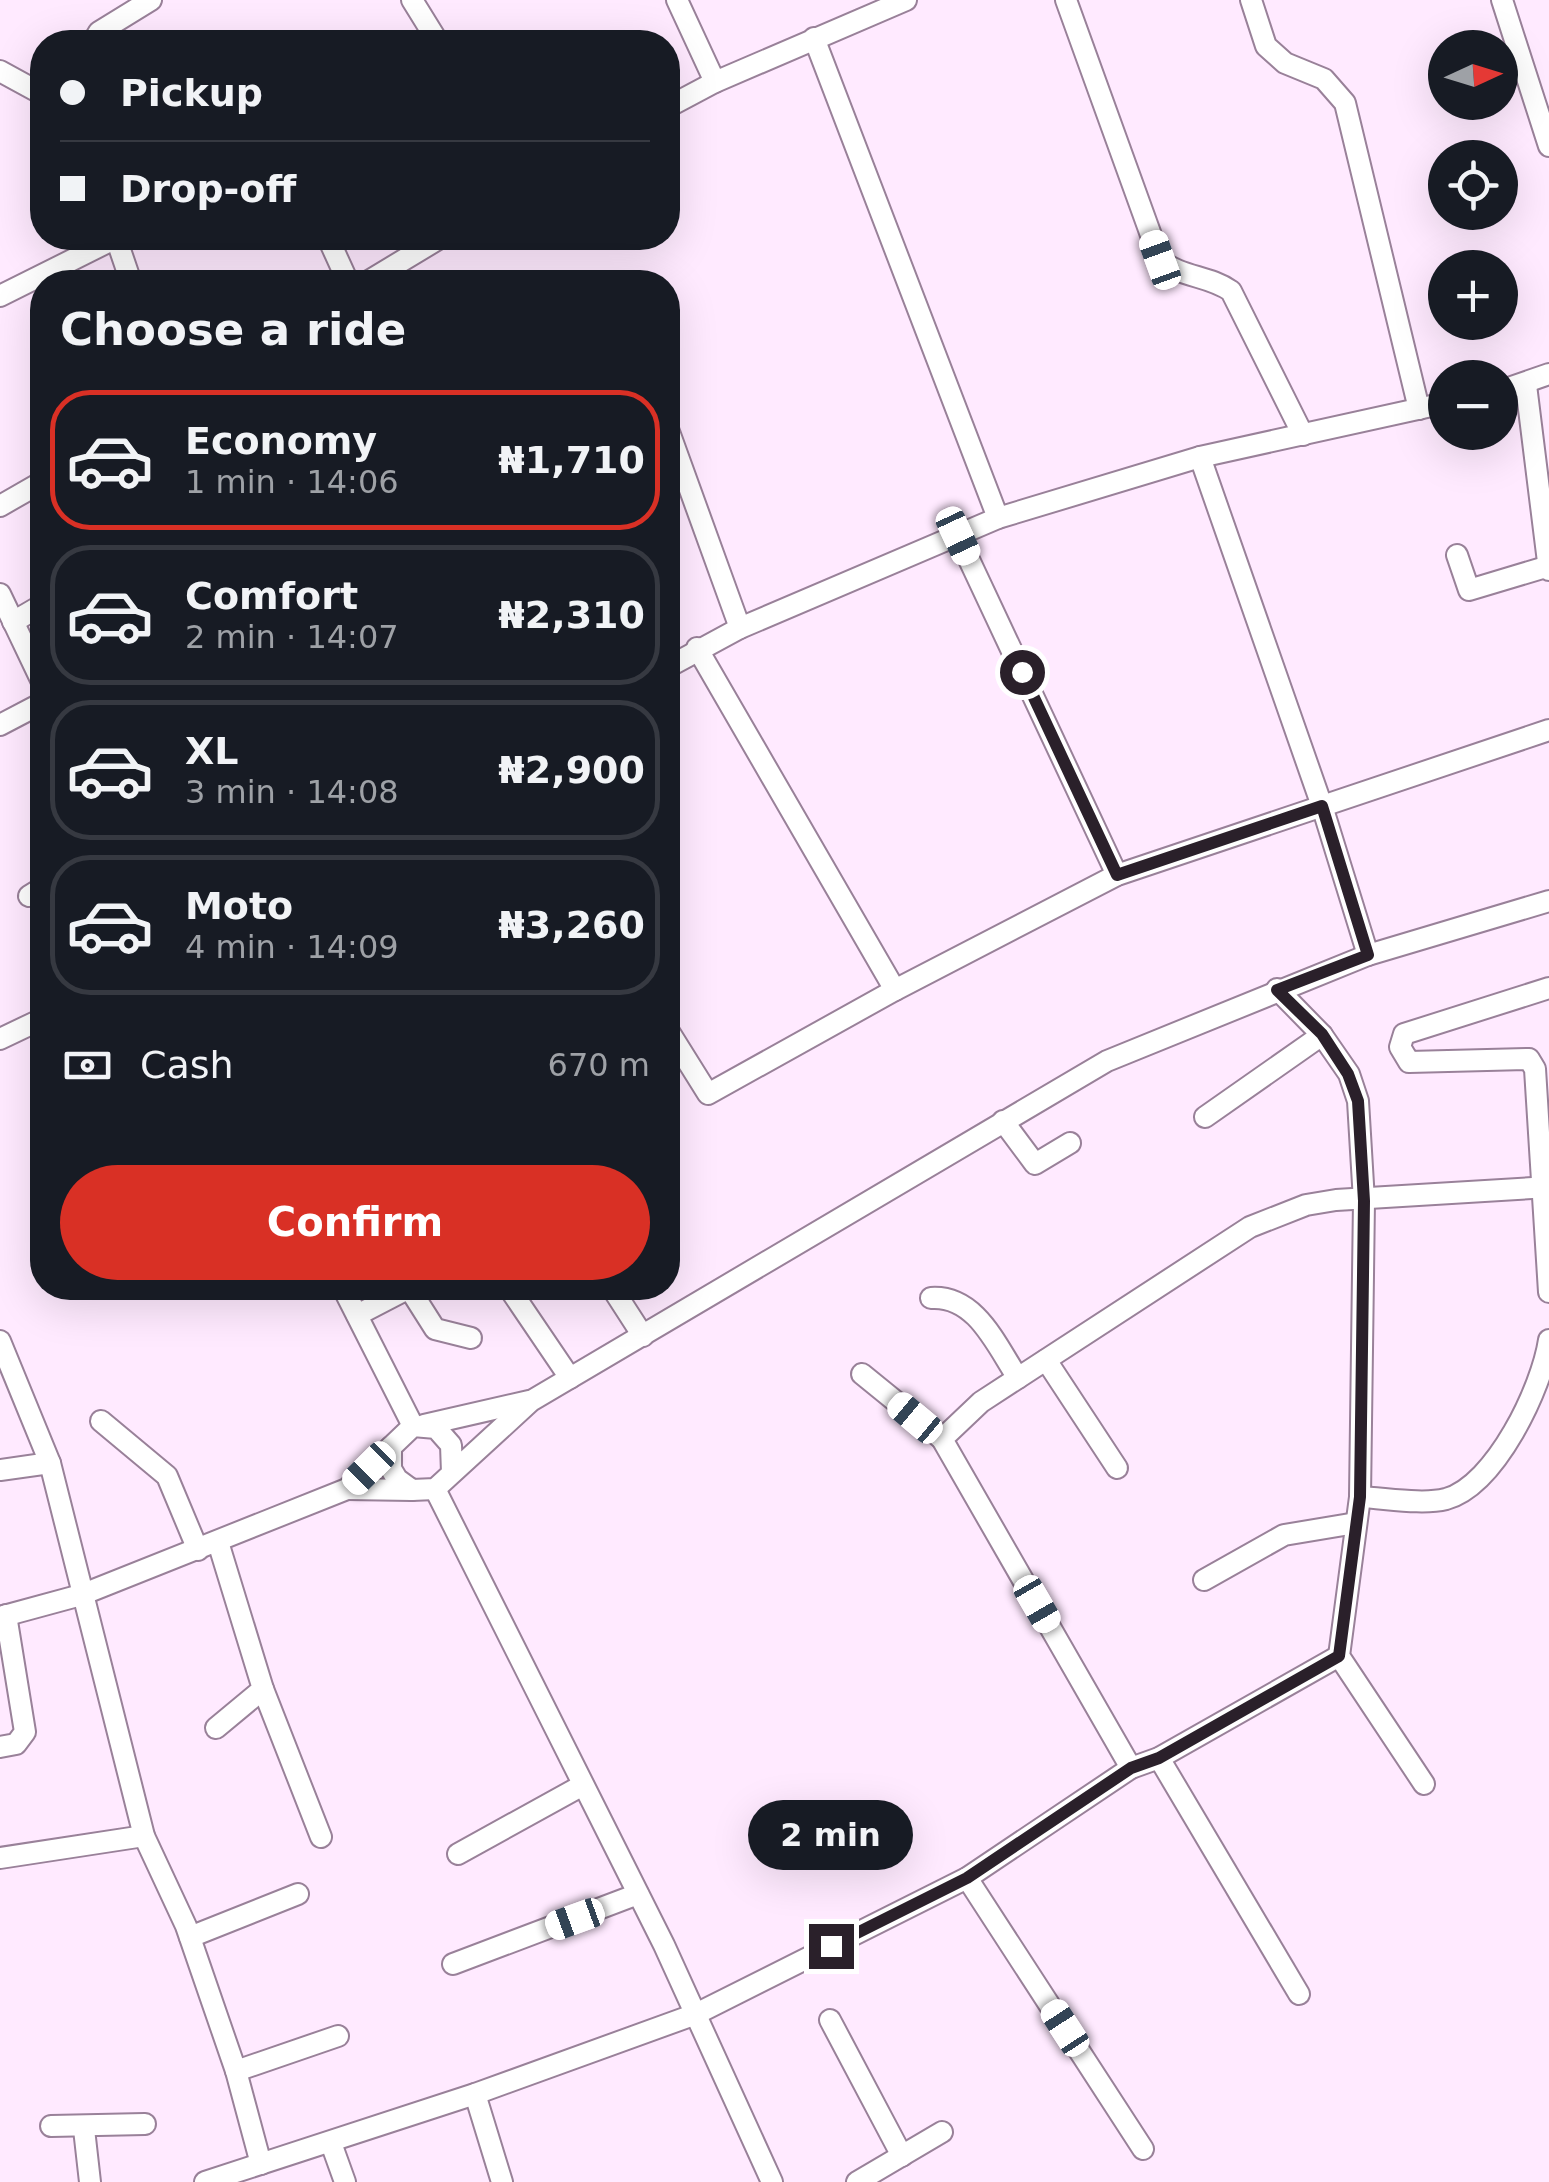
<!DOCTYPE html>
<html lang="en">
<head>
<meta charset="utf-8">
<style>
  :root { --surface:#171b24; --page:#20242c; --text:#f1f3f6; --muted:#9ea1a6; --line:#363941; --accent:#d93025 }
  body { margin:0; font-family:"DejaVu Sans",sans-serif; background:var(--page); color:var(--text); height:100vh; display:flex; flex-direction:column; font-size:38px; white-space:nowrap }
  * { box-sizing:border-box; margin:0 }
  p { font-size:32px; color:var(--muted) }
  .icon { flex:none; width:55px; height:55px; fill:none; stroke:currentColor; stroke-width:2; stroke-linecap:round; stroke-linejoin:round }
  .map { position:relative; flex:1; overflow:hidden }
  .side { position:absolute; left:30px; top:270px; width:650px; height:1030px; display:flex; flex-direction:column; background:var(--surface); border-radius:40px; box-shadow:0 10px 40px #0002 }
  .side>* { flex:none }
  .hud { position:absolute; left:30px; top:30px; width:650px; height:220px; border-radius:40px; box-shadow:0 10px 40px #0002; display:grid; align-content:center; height:220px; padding:0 30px; background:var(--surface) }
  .needle { width:65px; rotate:86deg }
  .fabs { position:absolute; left:1428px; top:30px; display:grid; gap:20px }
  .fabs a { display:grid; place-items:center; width:90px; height:90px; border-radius:50%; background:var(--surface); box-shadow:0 10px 40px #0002; font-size:50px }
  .end { position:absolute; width:45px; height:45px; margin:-22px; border:12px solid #2a202a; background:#fff; box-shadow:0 0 0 5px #fff }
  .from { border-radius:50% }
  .bubble { position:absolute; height:70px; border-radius:35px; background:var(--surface); box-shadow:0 10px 40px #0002; font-size:32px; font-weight:700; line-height:70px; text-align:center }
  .car { position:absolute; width:30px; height:60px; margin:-30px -15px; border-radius:12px; box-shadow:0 0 8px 2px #0007; background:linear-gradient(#fff 24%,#345 0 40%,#fff 0 76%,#345 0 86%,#fff 0) }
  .hud b { display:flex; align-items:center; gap:35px; height:95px; font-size:38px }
  .hud b+b { border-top:2px solid var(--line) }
  .hud i { width:25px; height:25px; background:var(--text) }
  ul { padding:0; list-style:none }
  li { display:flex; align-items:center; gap:30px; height:140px; margin:0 20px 15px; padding:0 10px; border:5px solid var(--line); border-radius:40px }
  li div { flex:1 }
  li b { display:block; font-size:38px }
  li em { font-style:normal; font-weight:700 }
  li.active { border-color:var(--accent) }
  li>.icon { width:90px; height:90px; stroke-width:1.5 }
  h2 { padding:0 30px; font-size:45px; line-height:120px }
  .pay { display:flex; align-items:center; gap:25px; height:110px; padding:0 30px; font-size:38px }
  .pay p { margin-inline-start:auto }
  .action { display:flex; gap:20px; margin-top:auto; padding:20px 30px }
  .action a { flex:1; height:115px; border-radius:60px; background:var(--accent); color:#fff; font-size:40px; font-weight:700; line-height:115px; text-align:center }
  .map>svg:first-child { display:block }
</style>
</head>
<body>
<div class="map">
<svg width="1549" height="2182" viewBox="0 0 1549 2182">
  <rect width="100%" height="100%" fill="#ffeaff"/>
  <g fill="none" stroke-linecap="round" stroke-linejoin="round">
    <defs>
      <g id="minor">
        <path d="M412,0l26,42"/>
        <path d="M677,0l38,82"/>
        <path d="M1066,0l94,260c22,18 48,15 71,31l72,144"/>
        <path d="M1251,0l15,46 19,17 39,16 21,24 74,306"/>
        <path d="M1502,0l47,146"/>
        <path d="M814,38l184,480"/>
        <path d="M93,42l6,-10 52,-32"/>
        <path d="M0,71l42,23"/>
        <path d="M668,107l47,-25 191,-82"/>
        <path d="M116,238l15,44"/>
        <path d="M328,238l20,44"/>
        <path d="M367,282l73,-44"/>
        <path d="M0,296l116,-58"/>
        <path d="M1526,385l23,185"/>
        <path d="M1500,391l49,-17"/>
        <path d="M668,429l72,199"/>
        <path d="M1200,457l122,349 46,149"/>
        <path d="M0,506l42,-24"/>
        <path d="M958,536l159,339"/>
        <path d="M1457,555l12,35 80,-24"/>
        <path d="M0,594l42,88"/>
        <path d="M13,622l29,-17"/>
        <path d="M697,648l198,342"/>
        <path d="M668,667l72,-39 258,-110 202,-61 245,-54"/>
        <path d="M0,725l42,-22"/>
        <path d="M29,896l13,-8"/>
        <path d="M1549,988l-145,46 -4,13 9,15 120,-3 6,10 14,223"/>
        <path d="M1277,989l45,46 27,39 9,27 6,100 -4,296 -21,159 85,128"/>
        <path d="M668,1030l40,64 187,-104 222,-115 432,-145"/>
        <path d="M0,1039l42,-20"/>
        <path d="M1205,1117l117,-82"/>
        <path d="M1003,1121l32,43 35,-21"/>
        <path d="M343,1288l70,138"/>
        <path d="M509,1288l61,90"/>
        <path d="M612,1288l31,48"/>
        <path d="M931,1298c45,-3 65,47 87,80"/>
        <path d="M357,1315l52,-27 26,41 36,9"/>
        <path d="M0,1341l50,122 94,373 42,90 50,145 25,93"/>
        <path d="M1046,1360l71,108"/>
        <path d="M862,1374l80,65"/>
        <path d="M101,1421l66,55 31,74"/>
        <path d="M424,1425l105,-24"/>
        <path d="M0,1470l50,-7"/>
        <path d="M452,1473l-1,-28 -15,-17 -23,-2 -22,21v22l6,10 15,11 23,-1 96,-88 576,-340 261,-106 181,-54"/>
        <path d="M347,1489l65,1"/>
        <path d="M435,1489l229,456 108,237"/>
        <path d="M1360,1497c25,1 62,8 86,2 50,-14 96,-112 103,-159"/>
        <path d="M1204,1580l80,-45 72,-12"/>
        <path d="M0,1617l81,-22 266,-106 44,-42"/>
        <path d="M263,1689l58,148"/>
        <path d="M216,1728l47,-39 -45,-147"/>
        <path d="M0,1747l16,-3 9,-12 -19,-117"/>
        <path d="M1159,1758l140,236"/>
        <path d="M1131,1768l-189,-329 39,-37 269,-175 56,-22 30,-5 213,-13"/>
        <path d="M458,1854l125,-69"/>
        <path d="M0,1858l144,-22"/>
        <path d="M967,1878l176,271"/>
        <path d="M190,1937l108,-43"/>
        <path d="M453,1964l185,-70"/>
        <path d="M830,2020l72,136"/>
        <path d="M236,2071l102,-35"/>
        <path d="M475,2094l27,88"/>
        <path d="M51,2126l94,-2"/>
        <path d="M84,2129l6,53"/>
        <path d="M331,2143l14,39"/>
        <path d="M205,2182l270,-88 221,-80 271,-136 164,-110 28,-10 180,-102"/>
        <path d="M857,2182l85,-50"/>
      </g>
    </defs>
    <use href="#minor" stroke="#998199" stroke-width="24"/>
    <use href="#minor" stroke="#fff" stroke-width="20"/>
  </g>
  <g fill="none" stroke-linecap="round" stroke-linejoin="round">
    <path stroke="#2a202a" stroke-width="12" d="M831,1946l136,-68 164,-110 28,-10 180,-102 21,-159 4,-296 -6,-100 -10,-27 -26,-40 -45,-44 91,-35 -46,-149 -205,69 -95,-203"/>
  </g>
</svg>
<div class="fabs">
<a><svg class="needle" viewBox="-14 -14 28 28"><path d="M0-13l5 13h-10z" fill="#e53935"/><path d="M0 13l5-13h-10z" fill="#9ea1a6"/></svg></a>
<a><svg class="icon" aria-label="locate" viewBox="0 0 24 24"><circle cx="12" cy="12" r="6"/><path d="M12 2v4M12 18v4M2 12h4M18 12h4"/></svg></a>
<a>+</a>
<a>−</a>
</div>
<i class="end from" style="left:1022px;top:672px"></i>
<i class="end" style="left:831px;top:1946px"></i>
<div class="bubble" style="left:748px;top:1800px;width:165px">2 min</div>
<i class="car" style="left:1160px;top:260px;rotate:340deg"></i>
<i class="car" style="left:958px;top:536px;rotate:155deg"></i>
<i class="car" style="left:915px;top:1418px;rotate:310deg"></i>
<i class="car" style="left:369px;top:1468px;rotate:225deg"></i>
<i class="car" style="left:1037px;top:1604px;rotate:150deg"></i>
<i class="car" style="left:575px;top:1919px;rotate:250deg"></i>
<i class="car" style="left:1065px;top:2028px;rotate:327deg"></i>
<div class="hud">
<b><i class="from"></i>Pickup</b>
<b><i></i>Drop-off</b>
</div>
<section class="side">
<h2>Choose a ride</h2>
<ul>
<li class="active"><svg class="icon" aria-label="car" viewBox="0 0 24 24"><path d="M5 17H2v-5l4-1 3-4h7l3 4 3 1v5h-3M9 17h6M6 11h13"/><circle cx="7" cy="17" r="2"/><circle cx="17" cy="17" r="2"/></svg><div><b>Economy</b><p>1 min · 14:06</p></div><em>₦1,710</em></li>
<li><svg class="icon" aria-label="car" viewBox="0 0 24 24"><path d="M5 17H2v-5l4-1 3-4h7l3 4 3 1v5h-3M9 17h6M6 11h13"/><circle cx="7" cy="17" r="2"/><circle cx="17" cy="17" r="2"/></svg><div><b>Comfort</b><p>2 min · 14:07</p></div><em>₦2,310</em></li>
<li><svg class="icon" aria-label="car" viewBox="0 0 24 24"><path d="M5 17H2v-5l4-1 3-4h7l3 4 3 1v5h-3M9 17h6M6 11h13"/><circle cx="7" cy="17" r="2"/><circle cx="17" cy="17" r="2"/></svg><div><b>XL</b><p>3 min · 14:08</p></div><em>₦2,900</em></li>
<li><svg class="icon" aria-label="car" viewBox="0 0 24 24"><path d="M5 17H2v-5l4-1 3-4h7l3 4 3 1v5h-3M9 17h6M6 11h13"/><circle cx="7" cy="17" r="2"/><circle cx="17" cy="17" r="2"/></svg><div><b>Moto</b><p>4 min · 14:09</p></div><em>₦3,260</em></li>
</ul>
<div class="pay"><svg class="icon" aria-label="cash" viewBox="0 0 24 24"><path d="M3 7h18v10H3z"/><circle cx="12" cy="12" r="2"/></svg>Cash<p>670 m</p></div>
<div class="action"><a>Confirm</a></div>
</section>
</div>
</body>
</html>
